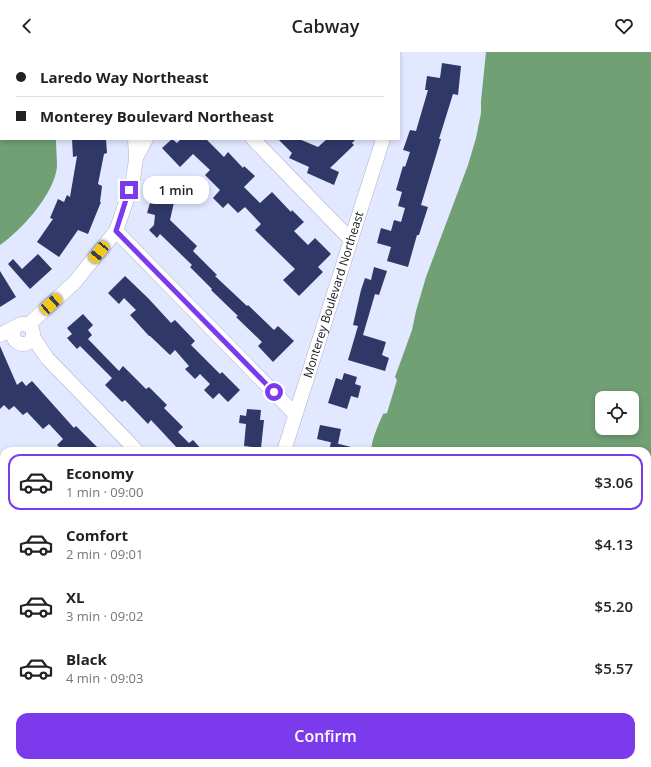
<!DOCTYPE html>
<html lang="en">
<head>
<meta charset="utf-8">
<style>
  :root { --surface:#fff; --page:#f6f6f6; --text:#222; --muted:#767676; --line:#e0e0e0; --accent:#7c3aed }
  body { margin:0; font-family:"Open Sans",sans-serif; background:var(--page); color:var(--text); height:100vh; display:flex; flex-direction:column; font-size:15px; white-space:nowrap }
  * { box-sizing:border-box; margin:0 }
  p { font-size:13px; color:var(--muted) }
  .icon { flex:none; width:22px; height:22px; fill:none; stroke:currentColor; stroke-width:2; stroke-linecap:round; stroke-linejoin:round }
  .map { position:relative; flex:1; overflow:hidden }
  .side { position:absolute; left:0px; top:395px; width:651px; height:320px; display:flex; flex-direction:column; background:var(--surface); border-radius:12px 12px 0 0; box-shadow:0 2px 6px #0003 }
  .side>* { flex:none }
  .banner { position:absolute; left:0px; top:0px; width:400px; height:88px; box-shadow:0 2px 6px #0003; display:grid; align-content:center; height:88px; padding:0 16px; background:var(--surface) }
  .controls { position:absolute; left:595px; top:339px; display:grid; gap:8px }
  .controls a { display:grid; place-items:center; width:44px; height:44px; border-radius:8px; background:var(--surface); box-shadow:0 2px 6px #0003; font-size:20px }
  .end { position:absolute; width:18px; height:18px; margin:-9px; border:5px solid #7c3aed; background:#fff; box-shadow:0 0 0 2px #fff }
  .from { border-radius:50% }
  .bubble { position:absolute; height:28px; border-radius:12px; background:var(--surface); box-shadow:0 2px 6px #0003; font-size:13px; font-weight:600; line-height:28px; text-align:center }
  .car { position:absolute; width:12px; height:24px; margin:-12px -6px; border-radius:5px; box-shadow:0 0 3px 1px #0007; background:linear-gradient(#f5c518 24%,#345 0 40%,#f5c518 0 76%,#345 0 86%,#f5c518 0) }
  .banner b { display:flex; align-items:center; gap:14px; height:38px; font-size:15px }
  .banner b+b { border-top:1px solid var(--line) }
  .banner i { width:10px; height:10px; background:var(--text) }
  ul { padding:7px 0 0; list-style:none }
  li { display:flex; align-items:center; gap:12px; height:56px; margin:0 8px 6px; padding:0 8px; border:2px solid transparent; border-radius:12px }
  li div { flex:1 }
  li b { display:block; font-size:15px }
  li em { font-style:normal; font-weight:600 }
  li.on { border-color:var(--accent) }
  li>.icon { width:36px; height:36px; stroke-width:1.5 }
  .button { display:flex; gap:8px; margin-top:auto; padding:8px 16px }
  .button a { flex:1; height:46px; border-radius:12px; background:var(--accent); color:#fff; font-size:16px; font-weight:600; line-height:46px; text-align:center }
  header { display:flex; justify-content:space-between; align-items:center; height:52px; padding:0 16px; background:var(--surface); font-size:18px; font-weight:600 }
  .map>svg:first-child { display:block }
</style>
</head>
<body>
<header><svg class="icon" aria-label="back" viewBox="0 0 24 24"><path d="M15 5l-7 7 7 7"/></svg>Cabway<svg class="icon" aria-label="heart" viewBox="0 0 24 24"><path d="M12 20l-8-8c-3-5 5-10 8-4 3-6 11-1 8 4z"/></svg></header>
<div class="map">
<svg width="651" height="715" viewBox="0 0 651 715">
  <rect width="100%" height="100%" fill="#e2e8ff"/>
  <g fill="#70a074" fill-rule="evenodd">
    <path d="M0,0l15,1h-14v86h55c0,9 1,19 1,28 -3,27 -35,63 -57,78z"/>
    <path d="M486,0h165v598l-4,1v-200h-276c1,-13 7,-25 12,-37l4,-1 10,-33 -2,-3 17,-47 4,-19 10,-34 42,-112 8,-27 5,-25v-12zM602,346h30v30h-30z"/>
    <path d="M106,711h85l-1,4h-84z"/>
  </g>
  <g fill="#303868">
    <path d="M442,11l19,3 -3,29 -5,-1 -14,45h2l-20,66 7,2 -9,28h-2l-9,32 -21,-6 4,-14 -14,-4 4,-15 10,3 3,-11 7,2 4,-14 -7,-2 4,-14 -6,-2 7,-24 2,1 5,-15 -7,-2 7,-20 6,1 12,-41h-3l2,-14 13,2z"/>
    <path d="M72,87h34l1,14 -3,1 -6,30 4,2 -2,16h1l-13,32 -10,-4 -19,27 -22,-15 16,-23 -3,-1 8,-19 6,3 3,-7 3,2 7,-41 -4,1z"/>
    <path d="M172,87l5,4 4,-4h25l18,18 4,-5 15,16 1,-2 11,10 -11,11 16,16 12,-11 19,20 1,-2 12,12 -10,9 14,14 7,-7 16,16 -13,13 5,5 -24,24 -16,-16 12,-11 -40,-39 6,-6 -16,-17 -7,6 -10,-10 -5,5 -10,-10 7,-8 -15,-15 5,-5 -17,-16 -13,13 -18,-19z"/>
    <path d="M278,87h21l19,8 9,-8h29l-4,4 2,2 -24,23 9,4 -5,13 -27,-12 2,-6 -20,-9 3,-5z"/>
    <path d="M153,141l22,5 -5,22 27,26 -4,5 24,24 -2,1 32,30 1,-1 26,25 4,-4 16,15 -21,21 -15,-16 4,-4 -26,-25 2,-1 -27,-26 1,-1 -22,-22 2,-2 -32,-31 -3,4 -8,-8 5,-5 1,-10 -8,-2z"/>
    <path d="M38,202l14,15 -22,20 -22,-25 5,-5 9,10z"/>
    <path d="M374,215l13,4 -8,24 -4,-1 -12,41 23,7 -4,13 7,3 -4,13 -37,-11 10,-34 -5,-1 8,-35 4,-12 6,2z"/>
    <path d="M0,219l16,26 -16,10z"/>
    <path d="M125,224l23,22 23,25 4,-3 20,21 -4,4 29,29 2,-2 18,18 -12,12 -9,-9 -6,6 -9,-9 6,-6 -10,-10 -5,5 -10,-10 4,-3 -14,-16 -5,5 -20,-19h-1l-19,-21 6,-5 -12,-12 -5,6 -11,-11z"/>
    <path d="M83,262l10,11 -5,5 4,5 -4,4 31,32 4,-5 23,23 3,-2 18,18 -3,3 19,19 -5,5 11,11 4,-3 10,11h-23l-29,-31 -3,4 -23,-24 -3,2 -17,-17 7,-7 -32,-32 -3,3 -10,-11 5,-4 -5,-6z"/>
    <path d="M0,294l17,39 5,-4 4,5 6,-5 42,47 2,-2 25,25h-38l-6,-6 6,-6 -14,-15 -6,5 -16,-17 -4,3 -9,-9 -5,4 -5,-5 -4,4z"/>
    <path d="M344,321l13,4 -2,7 6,2 -3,12 -7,-2 -4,13 -19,-6 8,-25 6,2z"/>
    <path d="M247,357l14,1 -1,10h4l-3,28 -17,-2 2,-22 -7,-1 1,-8 6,1z"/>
    <path d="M320,373l21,4 -3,15 -21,-5z"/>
    <path d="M331,390l24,6v3h-26z"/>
  </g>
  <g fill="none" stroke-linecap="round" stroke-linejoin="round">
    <defs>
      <g id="minor">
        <path d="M106,0l1,1"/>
        <path d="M393,0v1"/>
        <path d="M266,1l1,-1"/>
        <path d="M253,87l98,101"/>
        <path d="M136,106l10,-19"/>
        <path d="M116,179l179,183"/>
        <circle cx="23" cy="282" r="10"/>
        <path d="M28,273l46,-42 42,-52 10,-29 7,-23 3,-20 -1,-20"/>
        <path d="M0,283l15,-8"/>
        <path d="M33,285l14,21 90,93"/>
        <path id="s1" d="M284,399l99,-312"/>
        <path d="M647,681l4,-1"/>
        <path d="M399,711l2,4"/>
        <path d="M541,715l7,-4"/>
      </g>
    </defs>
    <use href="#minor" stroke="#acb2c8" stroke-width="15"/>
    <use href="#minor" stroke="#fff" stroke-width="14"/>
  </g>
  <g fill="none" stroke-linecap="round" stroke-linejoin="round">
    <path stroke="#7c3aed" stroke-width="5" d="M129,138l-13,41 158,161"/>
  </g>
  <g text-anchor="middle" stroke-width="4" stroke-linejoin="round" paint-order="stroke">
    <g font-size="12" fill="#13151d" stroke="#e2e8ff">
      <text dy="4" stroke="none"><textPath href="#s1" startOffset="164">Monterey Boulevard Northeast</textPath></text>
    </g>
  </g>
</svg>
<div class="controls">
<a><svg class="icon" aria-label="locate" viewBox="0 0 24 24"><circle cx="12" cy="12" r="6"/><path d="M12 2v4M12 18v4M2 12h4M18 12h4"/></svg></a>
</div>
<i class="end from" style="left:274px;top:340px"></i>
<i class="end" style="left:129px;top:138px"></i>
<div class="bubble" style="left:143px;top:124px;width:66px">1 min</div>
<i class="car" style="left:99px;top:200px;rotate:219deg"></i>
<i class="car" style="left:51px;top:252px;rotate:48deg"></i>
<div class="banner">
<b><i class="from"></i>Laredo Way Northeast</b>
<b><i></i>Monterey Boulevard Northeast</b>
</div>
<section class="side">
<ul>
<li class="on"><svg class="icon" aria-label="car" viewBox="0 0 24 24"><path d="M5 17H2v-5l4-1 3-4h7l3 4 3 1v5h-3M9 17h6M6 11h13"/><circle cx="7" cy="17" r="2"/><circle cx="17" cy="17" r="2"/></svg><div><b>Economy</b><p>1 min · 09:00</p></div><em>$3.06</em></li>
<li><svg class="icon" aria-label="car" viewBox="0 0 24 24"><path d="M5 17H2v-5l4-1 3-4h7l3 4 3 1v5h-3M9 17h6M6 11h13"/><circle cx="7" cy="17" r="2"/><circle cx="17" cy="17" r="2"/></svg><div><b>Comfort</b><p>2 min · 09:01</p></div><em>$4.13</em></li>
<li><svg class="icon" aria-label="car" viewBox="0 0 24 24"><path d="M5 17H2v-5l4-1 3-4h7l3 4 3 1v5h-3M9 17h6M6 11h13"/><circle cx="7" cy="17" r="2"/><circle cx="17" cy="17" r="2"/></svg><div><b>XL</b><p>3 min · 09:02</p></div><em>$5.20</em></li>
<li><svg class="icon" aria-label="car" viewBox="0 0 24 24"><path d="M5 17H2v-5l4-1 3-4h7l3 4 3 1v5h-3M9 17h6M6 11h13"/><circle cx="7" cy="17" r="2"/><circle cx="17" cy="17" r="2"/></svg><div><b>Black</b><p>4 min · 09:03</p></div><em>$5.57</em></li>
</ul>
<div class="button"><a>Confirm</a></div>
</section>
</div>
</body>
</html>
